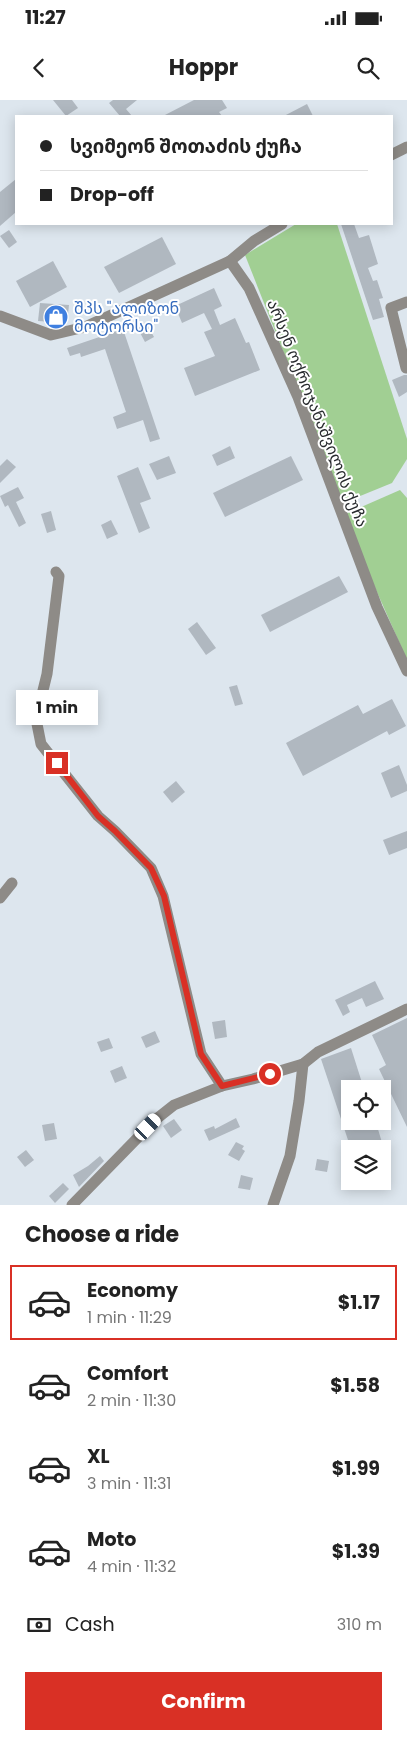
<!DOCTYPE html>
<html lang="en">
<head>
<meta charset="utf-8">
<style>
  :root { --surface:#fff; --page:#f2f2f2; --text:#222; --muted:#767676; --line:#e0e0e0; --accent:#d93025 }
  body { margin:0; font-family:Poppins,"Noto Sans Georgian",sans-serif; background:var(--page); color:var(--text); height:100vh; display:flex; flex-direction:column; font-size:19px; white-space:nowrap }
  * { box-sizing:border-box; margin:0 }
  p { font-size:16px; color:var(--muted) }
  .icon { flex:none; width:28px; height:28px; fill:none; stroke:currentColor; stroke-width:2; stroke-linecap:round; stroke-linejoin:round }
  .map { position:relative; height:1105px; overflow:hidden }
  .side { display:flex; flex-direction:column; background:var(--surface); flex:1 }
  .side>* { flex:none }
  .top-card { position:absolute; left:15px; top:15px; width:378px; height:110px; border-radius:0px; box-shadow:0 2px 12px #0003; display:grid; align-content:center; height:110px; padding:0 25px; background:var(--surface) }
  .buttons { position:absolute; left:341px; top:980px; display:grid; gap:10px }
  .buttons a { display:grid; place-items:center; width:50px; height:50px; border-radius:0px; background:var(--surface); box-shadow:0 2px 12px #0003; font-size:25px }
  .end { position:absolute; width:22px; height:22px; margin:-11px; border:6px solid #d93025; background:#fff; box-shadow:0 0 0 2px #fff }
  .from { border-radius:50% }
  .bubble { position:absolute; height:35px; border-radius:0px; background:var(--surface); box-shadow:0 2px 12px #0003; font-size:16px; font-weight:700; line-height:35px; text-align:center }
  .car { position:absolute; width:15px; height:30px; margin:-15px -8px; border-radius:6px; box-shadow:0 0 4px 1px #0007; background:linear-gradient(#fff 24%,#345 0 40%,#fff 0 76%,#345 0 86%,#fff 0) }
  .top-card b { display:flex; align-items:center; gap:18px; height:48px; font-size:19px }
  .top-card b+b { border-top:1px solid var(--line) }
  .top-card i { width:12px; height:12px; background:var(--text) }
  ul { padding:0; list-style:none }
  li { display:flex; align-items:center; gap:15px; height:75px; margin:0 10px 8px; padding:0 15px; border:2px solid transparent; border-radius:0px }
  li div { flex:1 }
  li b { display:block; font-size:19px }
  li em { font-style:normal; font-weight:700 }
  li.on { border-color:var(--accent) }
  li>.icon { width:45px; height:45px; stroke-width:1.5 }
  h2 { padding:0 25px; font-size:22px; line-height:60px }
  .pay { display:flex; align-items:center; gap:12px; height:55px; padding:0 25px; font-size:19px }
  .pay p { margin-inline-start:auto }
  .action { display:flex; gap:10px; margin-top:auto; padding:10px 25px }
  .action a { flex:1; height:58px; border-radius:0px; background:var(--accent); color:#fff; font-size:20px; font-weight:700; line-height:58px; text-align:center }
  .status { display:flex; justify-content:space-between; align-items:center; height:35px; padding:0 25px; background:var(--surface); direction:ltr }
  .status svg { height:14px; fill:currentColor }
  header { display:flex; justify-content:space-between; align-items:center; height:65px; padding:0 25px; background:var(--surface); font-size:22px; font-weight:700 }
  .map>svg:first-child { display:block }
</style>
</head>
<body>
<div class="status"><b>11:27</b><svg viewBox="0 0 49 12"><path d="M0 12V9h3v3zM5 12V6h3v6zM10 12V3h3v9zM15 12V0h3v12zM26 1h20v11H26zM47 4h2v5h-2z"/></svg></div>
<header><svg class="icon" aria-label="back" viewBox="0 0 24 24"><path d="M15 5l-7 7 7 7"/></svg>Hoppr<svg class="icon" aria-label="search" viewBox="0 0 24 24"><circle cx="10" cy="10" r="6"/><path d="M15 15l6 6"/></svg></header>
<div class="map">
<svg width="407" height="1105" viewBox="0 0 407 1105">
  <rect width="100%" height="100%" fill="#dde6ee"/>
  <g fill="#a1cf93">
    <path d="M296,124h41l70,215v20l-15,24 -49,20 -98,-248z"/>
    <path d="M400,390l7,8v162l-64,-145z"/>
  </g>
  <g fill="#b0b8c0">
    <path d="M53,0h19l6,8 -12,8z"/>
    <path d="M113,0h24l-11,9 6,7h-12l-11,-13z"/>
    <path d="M194,0h28l5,8 -8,4 3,4h-59z"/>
    <path d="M307,4l6,12h-29z"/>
    <path d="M16,79v33l-16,14v-34z"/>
    <path d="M341,124h13l5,14 10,-3 9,29 -10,4 5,13 4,-1 6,18 -4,1 5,18 -11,3z"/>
    <path d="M9,130l8,12 -8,6 -9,-12z"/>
    <path d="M162,137l14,27 -57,29 -15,-26z"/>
    <path d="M53,161l14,26 -37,20 -14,-26z"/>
    <path d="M214,188l8,18 -8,4 6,15 15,-7 11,25 3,-1 11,28 -65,26 -11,-28 31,-12 -11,-24 8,-3 -8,-16 -22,10 -7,-17z"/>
    <path d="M40,203l29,2 -2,18 -29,-2z"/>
    <path d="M146,222l8,15 -9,5 -8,-15z"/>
    <path d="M123,229l37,110 -10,3 -7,-22 -26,9 -4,-12 13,-5 -21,-63 -24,8 -1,-4 -10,3 -3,-8z"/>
    <path d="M404,275h3v17l-8,5 -7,-17z"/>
    <path d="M230,346l5,12 -18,8 -5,-11z"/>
    <path d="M169,356l7,17 -19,7 -8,-16z"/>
    <path d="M291,356l12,24 -78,37 -12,-24z"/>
    <path d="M7,359l9,8 -16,16v-17z"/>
    <path d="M138,367l13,32 -11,4 10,25 -11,5 -22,-57z"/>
    <path d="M18,387l6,11 -8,4 10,21 -7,4 -11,-22 -3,2 -5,-11z"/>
    <path d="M51,411l5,19 -9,3 -6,-19z"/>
    <path d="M111,420l7,14 -11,5 -6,-14z"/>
    <path d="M339,476l9,16 -78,40 -9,-17z"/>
    <path d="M197,522l19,26 -10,7 -18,-26z"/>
    <path d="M237,585l6,19 -8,2 -6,-19z"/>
    <path d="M392,599l14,27 -17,9 -2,-4 -84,45 -17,-33 72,-38 5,9z"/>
    <path d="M399,665l8,20v6l-16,7 -10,-25z"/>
    <path d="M176,681l9,11 -13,11 -9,-11z"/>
    <path d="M407,731v17l-18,7 -6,-15z"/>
    <path d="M375,881l9,18 -18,8 -4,-9 -15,7 3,7 -7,4 -8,-16z"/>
    <path d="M407,918v109l-28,-58 7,-4 -14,-30z"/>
    <path d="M225,920l2,17 -12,2 -3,-17z"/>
    <path d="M155,931l5,11 -14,6 -5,-11z"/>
    <path d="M109,938l4,10 -12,4 -4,-10z"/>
    <path d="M351,948l13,41h-14v32h15l3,8 9,-3 7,23h-33l-30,-90z"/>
    <path d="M122,966l5,12 -12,5 -5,-12z"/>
    <path d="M236,1018l4,9 -31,14 -5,-11 10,-4 1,3z"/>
    <path d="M174,1019l8,11 -11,8 -8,-12z"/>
    <path d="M54,1023l3,16 -12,2 -3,-16z"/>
    <path d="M236,1042l8,4 -2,3 3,2 -6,10 -11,-6z"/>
    <path d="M26,1050l8,10 -9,7 -8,-10z"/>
    <path d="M100,1056l4,5 -25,26 -6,-12 15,-9z"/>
    <path d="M317,1059l12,2 -2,11 -12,-2z"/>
    <path d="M241,1075l12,3 -3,12 -12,-2z"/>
    <path d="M63,1083l6,6 -14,14 -6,-7z"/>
  </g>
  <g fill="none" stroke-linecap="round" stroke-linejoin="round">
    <g stroke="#8e8b87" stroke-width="11">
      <path d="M391,55l16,-8"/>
      <path d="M230,161l24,-20 28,-17"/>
      <path d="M0,216l51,19 34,-8 145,-66 19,27 49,109 79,210 30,64"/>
      <path d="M406,268l-15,-60 16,-6"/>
      <path d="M56,472l3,4 -12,98 -11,45 5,25 57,72 17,15 36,37 12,28 38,158 21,32"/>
      <path d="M0,798l12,-15"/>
      <path d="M72,1105l83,-85 19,-15 48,-19 31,-7 50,-15 15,-12 89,-43"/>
      <path d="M273,1105l17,-49 9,-55 4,-37"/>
    </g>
  </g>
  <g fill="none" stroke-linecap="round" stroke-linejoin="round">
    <path stroke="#d93025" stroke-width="6" d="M57,663l41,53 17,15 36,37 13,28 37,158 21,32 48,-12"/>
  </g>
  <defs>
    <symbol id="shop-disc" viewBox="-11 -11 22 22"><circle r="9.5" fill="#3f7fe0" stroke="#fff"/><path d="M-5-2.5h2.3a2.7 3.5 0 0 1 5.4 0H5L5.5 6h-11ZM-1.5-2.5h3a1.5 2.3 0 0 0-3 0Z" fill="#fff"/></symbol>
  </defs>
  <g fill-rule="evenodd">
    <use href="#shop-disc" x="42" y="203" width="28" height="28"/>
  </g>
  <g text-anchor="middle" stroke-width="4" stroke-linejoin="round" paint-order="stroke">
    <g font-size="16" fill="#366cbe" stroke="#fff" text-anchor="start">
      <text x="74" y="214">შპს "ალიზონ<tspan x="74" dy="18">მოტორსი"</tspan></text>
    </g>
    <g font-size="16" fill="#282b2e" stroke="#fff">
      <text transform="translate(318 313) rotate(68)" y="6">არსენ ოქროჯანაშვილის ქუჩა</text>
    </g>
  </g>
</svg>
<div class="buttons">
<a><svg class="icon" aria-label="locate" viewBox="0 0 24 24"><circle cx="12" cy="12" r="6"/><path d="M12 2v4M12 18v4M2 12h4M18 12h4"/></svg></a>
<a><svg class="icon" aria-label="layers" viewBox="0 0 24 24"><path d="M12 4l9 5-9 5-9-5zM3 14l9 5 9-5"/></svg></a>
</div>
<i class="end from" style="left:270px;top:974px"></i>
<i class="end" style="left:57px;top:663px"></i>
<div class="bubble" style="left:16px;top:590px;width:82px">1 min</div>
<i class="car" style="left:148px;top:1027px;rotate:44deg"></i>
<div class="top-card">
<b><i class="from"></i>სვიმეონ შოთაძის ქუჩა</b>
<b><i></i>Drop-off</b>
</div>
</div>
<section class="side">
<h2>Choose a ride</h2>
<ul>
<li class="on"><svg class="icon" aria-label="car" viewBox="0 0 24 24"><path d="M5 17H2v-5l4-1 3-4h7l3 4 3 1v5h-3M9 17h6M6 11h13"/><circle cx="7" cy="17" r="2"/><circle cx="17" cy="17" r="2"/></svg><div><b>Economy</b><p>1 min · 11:29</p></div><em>$1.17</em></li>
<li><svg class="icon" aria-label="car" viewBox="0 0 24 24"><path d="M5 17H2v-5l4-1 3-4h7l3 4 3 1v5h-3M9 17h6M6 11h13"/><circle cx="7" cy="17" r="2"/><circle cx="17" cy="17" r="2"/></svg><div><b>Comfort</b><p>2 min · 11:30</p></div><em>$1.58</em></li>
<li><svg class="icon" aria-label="car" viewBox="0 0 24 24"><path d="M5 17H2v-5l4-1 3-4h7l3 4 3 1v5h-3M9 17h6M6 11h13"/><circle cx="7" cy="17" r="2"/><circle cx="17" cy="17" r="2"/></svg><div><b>XL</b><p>3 min · 11:31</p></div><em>$1.99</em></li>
<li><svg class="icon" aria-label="car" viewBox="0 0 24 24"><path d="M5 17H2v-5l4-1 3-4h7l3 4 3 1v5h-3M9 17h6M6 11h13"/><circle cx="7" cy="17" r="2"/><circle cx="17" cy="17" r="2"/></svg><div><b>Moto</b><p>4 min · 11:32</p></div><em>$1.39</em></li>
</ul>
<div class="pay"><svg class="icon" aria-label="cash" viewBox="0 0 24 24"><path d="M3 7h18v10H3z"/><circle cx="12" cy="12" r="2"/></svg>Cash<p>310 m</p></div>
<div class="action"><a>Confirm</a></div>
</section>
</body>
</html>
